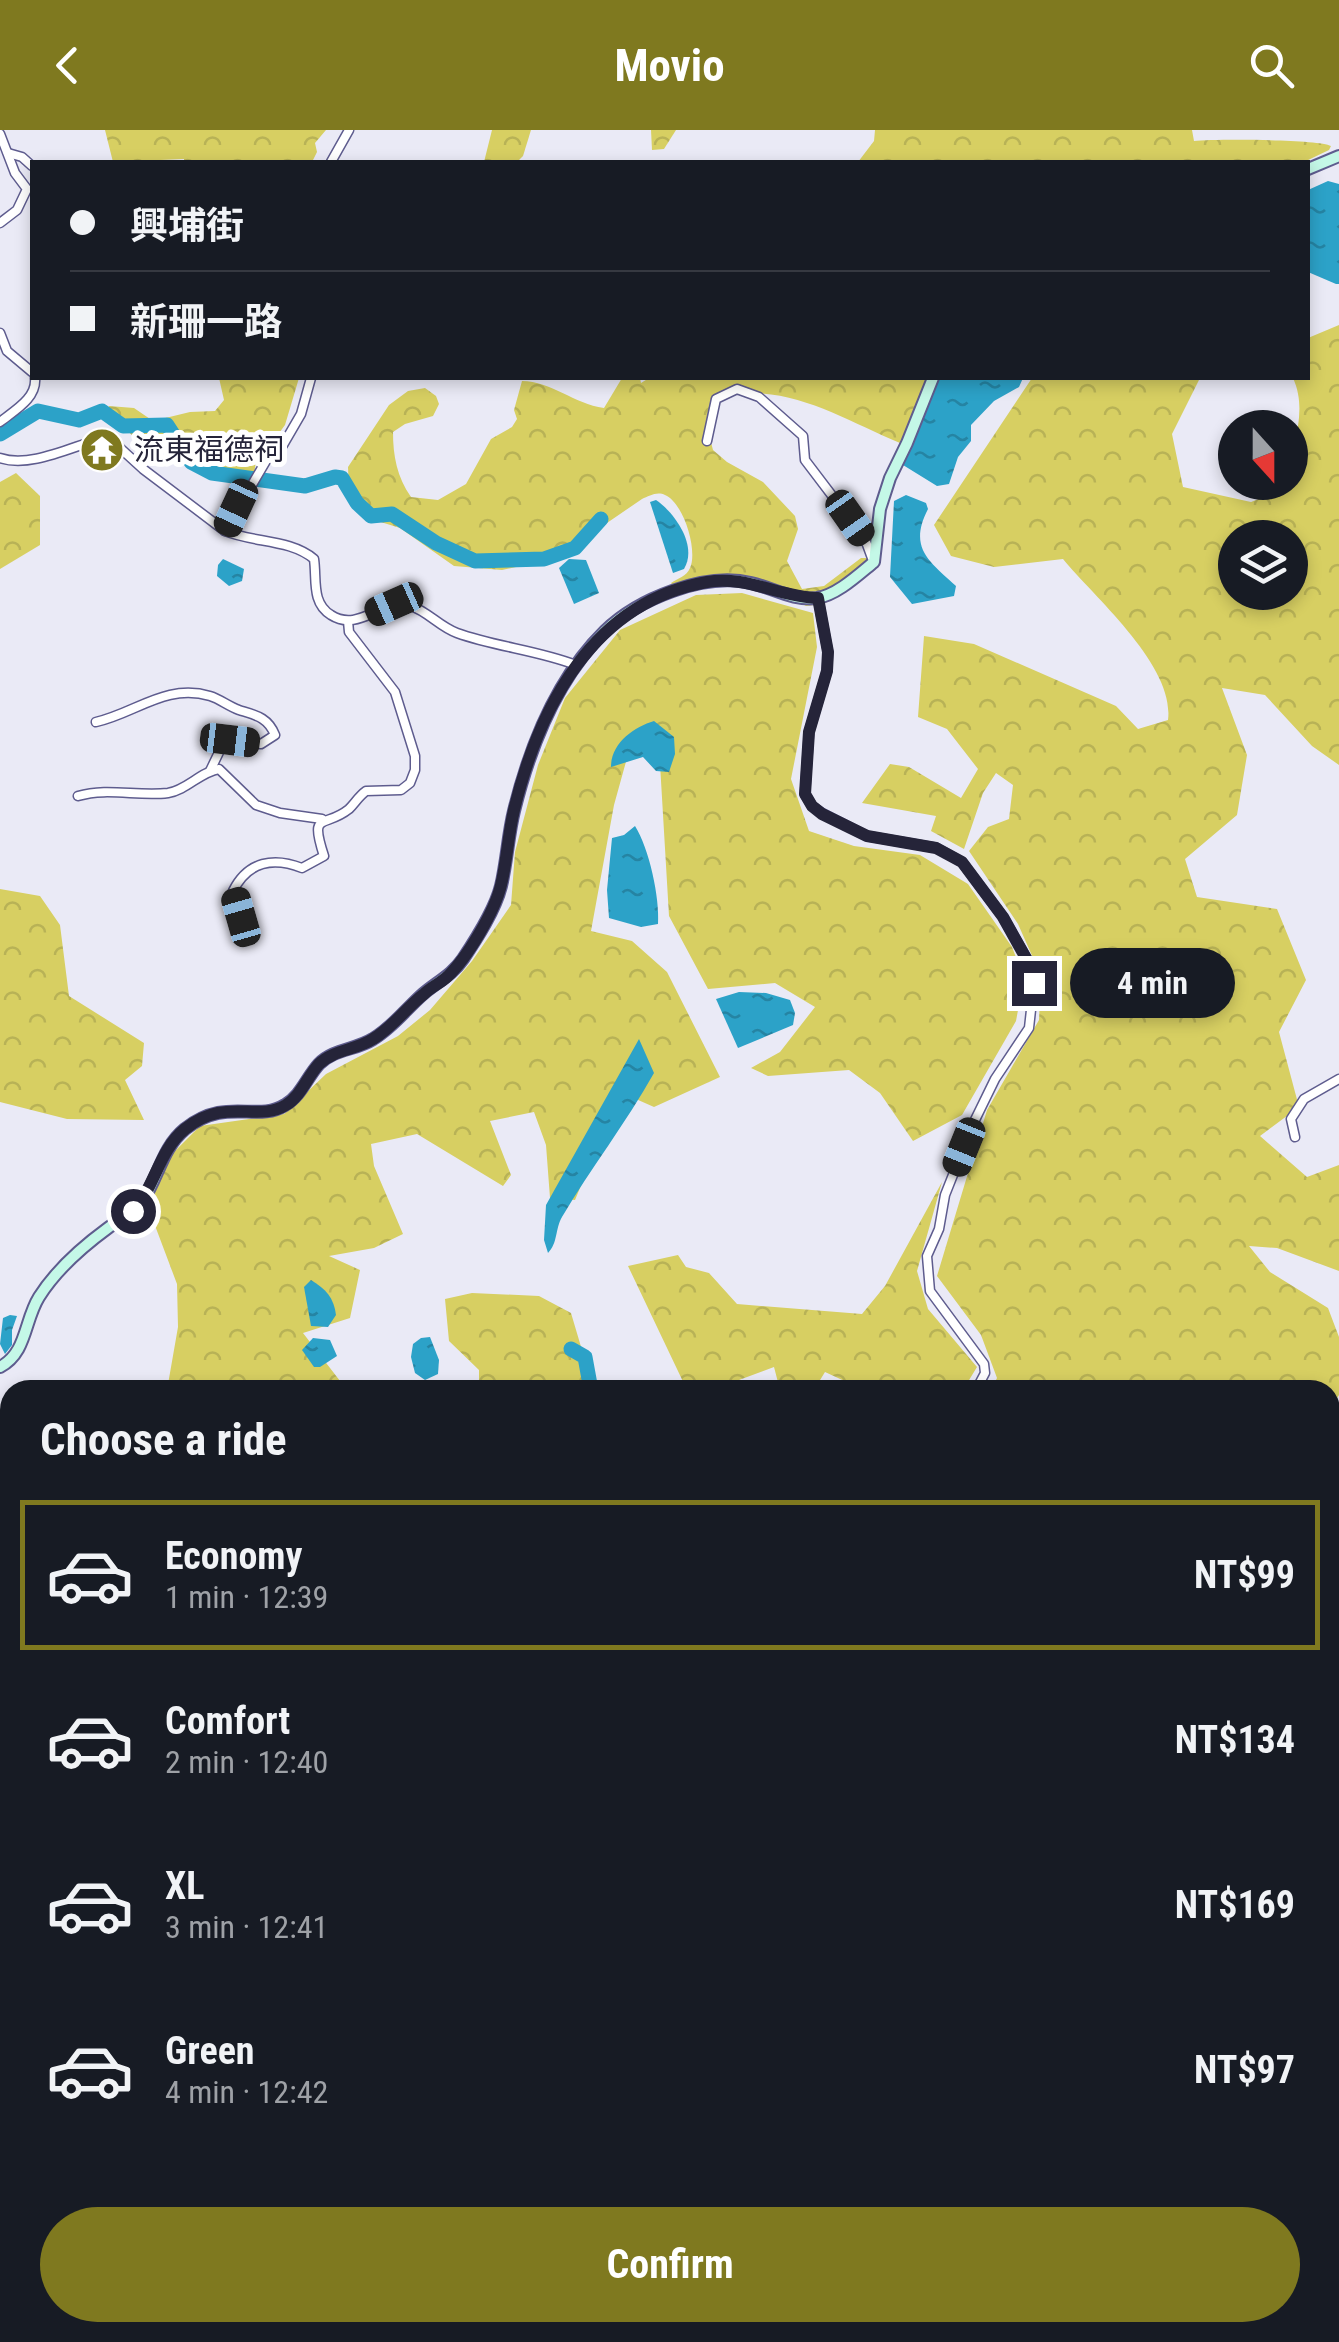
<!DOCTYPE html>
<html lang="en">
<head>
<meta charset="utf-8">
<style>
  :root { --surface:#171b24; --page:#242831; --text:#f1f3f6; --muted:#9ea1a6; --line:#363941; --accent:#7f791f }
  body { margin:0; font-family:"Roboto Condensed","Noto Sans TC",sans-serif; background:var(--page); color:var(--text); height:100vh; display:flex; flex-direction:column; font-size:38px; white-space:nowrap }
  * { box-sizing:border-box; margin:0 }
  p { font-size:32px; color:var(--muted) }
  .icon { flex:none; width:55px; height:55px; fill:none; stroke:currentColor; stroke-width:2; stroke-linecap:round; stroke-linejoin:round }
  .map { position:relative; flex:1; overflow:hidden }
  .details { position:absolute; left:0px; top:1250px; width:1340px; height:962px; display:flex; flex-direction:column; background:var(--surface); border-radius:30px 30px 0 0; box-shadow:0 5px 15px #0003 }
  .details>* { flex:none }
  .banner { position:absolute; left:30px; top:30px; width:1280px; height:220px; border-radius:0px; box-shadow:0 5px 15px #0003; display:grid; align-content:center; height:220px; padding:0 40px; background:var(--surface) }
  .needle { width:65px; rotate:159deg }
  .tools { position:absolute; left:1218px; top:280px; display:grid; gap:20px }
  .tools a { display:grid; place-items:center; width:90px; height:90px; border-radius:50%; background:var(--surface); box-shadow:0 5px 15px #0003; font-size:50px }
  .end { position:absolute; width:45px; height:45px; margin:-22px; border:12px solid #252439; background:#fff; box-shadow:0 0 0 5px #fff }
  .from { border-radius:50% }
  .bubble { position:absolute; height:70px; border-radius:35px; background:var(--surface); box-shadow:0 5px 15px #0003; font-size:32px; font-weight:700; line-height:70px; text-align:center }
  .car { position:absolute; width:30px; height:60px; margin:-30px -15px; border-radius:12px; box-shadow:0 0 8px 2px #0007; background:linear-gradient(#222 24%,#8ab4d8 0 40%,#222 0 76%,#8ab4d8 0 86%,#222 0) }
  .banner b { display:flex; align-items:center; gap:35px; height:95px; font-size:38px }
  .banner b+b { border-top:2px solid var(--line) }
  .banner i { width:25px; height:25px; background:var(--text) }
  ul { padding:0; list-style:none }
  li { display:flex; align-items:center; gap:30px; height:150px; margin:0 20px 15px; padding:0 20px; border:5px solid transparent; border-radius:0px }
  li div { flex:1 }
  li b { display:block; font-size:38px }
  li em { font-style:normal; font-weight:700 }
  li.on { border-color:var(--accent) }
  li>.icon { width:90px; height:90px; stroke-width:1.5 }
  h2 { padding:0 40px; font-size:45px; line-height:120px }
  .primary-button { display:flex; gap:20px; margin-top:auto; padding:20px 40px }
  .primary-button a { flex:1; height:115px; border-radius:60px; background:var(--accent); color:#fff; font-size:40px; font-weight:700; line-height:115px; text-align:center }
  header { display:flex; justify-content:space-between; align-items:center; height:130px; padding:0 40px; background:var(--accent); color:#fff; font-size:45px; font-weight:700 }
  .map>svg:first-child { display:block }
</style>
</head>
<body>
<header><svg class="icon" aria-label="back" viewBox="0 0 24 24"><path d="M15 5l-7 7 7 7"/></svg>Movio<svg class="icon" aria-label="search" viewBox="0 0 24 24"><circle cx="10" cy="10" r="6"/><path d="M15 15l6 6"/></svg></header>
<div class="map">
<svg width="1339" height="2212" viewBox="0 0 1339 2212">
  <defs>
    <pattern id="forest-crowns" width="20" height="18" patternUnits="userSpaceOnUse" patternTransform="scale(2.5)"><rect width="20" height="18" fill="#d7cf62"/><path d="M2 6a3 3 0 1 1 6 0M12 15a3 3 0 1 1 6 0" fill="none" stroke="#b8b256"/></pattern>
    <pattern id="water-ripples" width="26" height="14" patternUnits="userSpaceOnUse" patternTransform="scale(2.5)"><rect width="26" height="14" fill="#2ca2c8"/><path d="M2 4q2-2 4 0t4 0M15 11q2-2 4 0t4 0" fill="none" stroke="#2584a3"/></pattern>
  </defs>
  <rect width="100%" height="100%" fill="#eaeaf6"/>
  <g fill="url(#forest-crowns)" fill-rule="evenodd">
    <path d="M105,0h221l-11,13 2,9 -5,10h-128v-3l-71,3z"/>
    <path d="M492,0h39l-8,26 -6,6h-33z"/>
    <path d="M651,0h25l-12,19 -12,1z"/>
    <path d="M875,0h317l2,11c19,-2 124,-2 137,5l-2,4 -25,12h-446l16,-21z"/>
    <path d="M1339,195v440l-27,-19 -47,-51 -43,-7 25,67 -10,60 -52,44 12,38 80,12 29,71 -27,52 20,75 -39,29 47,41 32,-12v106l-62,-23 -28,-2 21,26 58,36 11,29v58l-9,14v-19h-339l6,-12 -16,-43 -44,-59 50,-166 52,-90 2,-44 -23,-52 -49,-73 19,-24 21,-8 4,-34 -17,-12 -13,20 -19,56 -33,-18 5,-15 -74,-13 28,-39 19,3 52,31 17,-29 -31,-40 -29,-12 6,-81 50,8 142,62 22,23 30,-9c7,-54 -72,-121 -105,-161l-69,8 -43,-11 -17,-31 98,-147h168l-28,56 11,53 68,15 33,-13 2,-6 4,-1c0,-36 19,-69 3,-104h15v-40zM1235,408h55v54h-55z"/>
    <path d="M219,248h80l-14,47 -14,19c-23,2 -41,-6 -66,-5l2,8c13,10 33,6 49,14l-2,13 -18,3 -45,-10 -10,-25 -46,-4 -28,-27 2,-5 25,2 19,13 37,-9 25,-1 9,-11z"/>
    <path d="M622,248h18l1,5 8,-5h281l-26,64 -4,1c-60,-25 -114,-62 -182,-46l-12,26 7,27 14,12 36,20 32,34 3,13 -11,32 15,28 22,-3 37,-28h9l3,3 -4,13 -45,30 -18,2 -26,-14 -52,-10 -52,8 -5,-7c6,-4 16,-7 19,-15 8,-17 -6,-65 -25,-73 -8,-4 -16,1 -23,4l-76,52 -27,11 -37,8 -48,-4 -54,-38 -29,-9 -13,-13 -9,-16 -1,-23 41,-62 19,-14 17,-3 11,8 3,8 -6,12 -28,8 -12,8c0,24 4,45 18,65l27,3 28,-16 25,-45 21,-12 5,-8 -3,-9 8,-29c29,0 52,23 82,27z"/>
    <path d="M16,343l24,23v49l-40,24v-87z"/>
    <path d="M742,463l71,20 4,34 -26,132 18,52 45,15 66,9 48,29 44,63 12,31 -8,43 -54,94 -49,26 -33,-48 -31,-23 -81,6 -17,-8 29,-16 35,-45 -40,-24 -67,6 -39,-73 -10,-169 -27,-7 -18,65 -23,126 41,10 35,31 53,105 -66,30 -34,-15 -45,108 -25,-2 -4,-53 -12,-33 -44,9 21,54 -8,11 -86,-52 -46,10 3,22 29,68 -29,14 -45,8 31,14 -10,48 -47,15 44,57h-180l11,-63 -1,-43 -29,-77 20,-49 32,-32 84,-12 42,-40 72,-38 32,-26 42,-49 39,-56 4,-53 23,-87 27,-67 55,-68 76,-35z"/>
    <path d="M0,759l40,7 20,29 9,71 75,47 -2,23 -17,14 19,40 -77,-1 -67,-17z"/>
    <path d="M942,1052l-25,89 11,38 49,58 -14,23h-99l-39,-18 -11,18h-34l-6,-23 -62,23h-25l-59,-124 50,-11 8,12 23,6 28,31 125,10 23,-28z"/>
    <path d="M472,1163l67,3 32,17 16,54 -2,23h-106v-20l-30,-29 -4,-42z"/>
    <path d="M1330,1410l9,6v229l-9,1z"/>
    <path d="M10,1422v75c-10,-24 -8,-49 0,-75z"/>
    <path d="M10,1511v92l-10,-3v-82z"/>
    <path d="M10,1749v188l-10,14v-195z"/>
    <path d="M730,2202l146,1 19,9h-95l5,-6 -33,6 -47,-4z"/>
    <path d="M174,2203l256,-1v1l-2,9h-256z"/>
    <path d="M912,2203v-1l401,1 -4,9h-397z"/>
  </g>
  <g fill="url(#water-ripples)">
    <path d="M1328,51l11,3v100h-3l-28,-12v-82z"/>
    <path d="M939,248h84l-4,9 -25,14 -23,24v16l-13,16 -9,27 -12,2 -34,-21z"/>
    <path d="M906,365l20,8 2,6c-20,39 1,52 28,77l-2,10 -42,8 -22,-27 4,-76z"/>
    <path d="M656,370c19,13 42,46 28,69l-11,4 -23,-71z"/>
    <path d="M223,429l21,10 -2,12 -13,5 -12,-10 1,-11z"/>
    <path d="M569,429l17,1 13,33 -25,11 -15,-36z"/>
    <path d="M654,591l20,16 1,17 -6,18 -13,-1 -13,-14 -32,10c0,-24 23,-40 43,-46z"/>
    <path d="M635,696c14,22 25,72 23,98l-17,3 -32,-9 -2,-28 5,-52 12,-3z"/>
    <path d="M739,862l27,1 24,7 5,13 -2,12 -55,23 -22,-49z"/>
    <path d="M639,909l15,34c-28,50 -63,95 -92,144 -7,12 -4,26 -14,36l-4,-13 2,-35z"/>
    <path d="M311,1150c15,9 23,18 25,35l-8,12 -17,-1 -7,-39z"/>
    <path d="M10,1185l7,1 -5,14v15l-7,9 -5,-10 3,-26z"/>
    <path d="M430,1207l9,23 -1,14 -13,6 -10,-7 -4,-16 2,-13 8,-6z"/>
    <path d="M313,1208l17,2 7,16 -17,11h-6l-12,-17z"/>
  </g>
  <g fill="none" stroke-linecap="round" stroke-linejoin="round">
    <g stroke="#2ca2c8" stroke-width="2.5">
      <path d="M1330,2070l6,9 -6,56"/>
      <path d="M1318,2212l1,-10"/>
    </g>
    <g stroke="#2ca2c8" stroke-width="15">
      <path d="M0,304l38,-23 41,9 23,-9 21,15 44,-1 24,37 21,11 93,13 30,-9 7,1 15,25 14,13 21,-2 44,29 39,18 69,-2 31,-11 26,-29"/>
      <path d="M571,1219l14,8 6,33"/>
      <path d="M628,2212l1,-10"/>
    </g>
    <defs>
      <g id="street">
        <path d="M0,4l15,39 12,16 -10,21 -17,13"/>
        <path d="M8,23l14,4 10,9"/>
        <path d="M331,32l18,-32"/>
        <path d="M0,203l7,18 25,21"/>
        <path d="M0,292c15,-12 37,-24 35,-44"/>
        <path d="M707,311l9,-42 21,-10 22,8 44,39 2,24 60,79 7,19"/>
        <path d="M0,328c32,11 76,-14 108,-21l35,32 82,62c29,12 65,8 89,28 3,20 -3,44 17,56 28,18 51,-17 80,-9 16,5 29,21 46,27 39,14 80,17 119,32"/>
        <path d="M225,401l45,-77 13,-9 18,-31 10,-36"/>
        <path d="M818,468l10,54 -1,19 -18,61 -4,62 7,12 10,7 45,23 70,12 25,14 41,55 24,42 7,24 -5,45 -34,51 -21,43 -29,73 -6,34 -12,27 3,35 54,73 1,9 -9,17"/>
        <path d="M96,592c40,-9 70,-39 114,-26 10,3 18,10 29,14 16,5 29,7 36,25l-14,9 -31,-4 -9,8 -11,23"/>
        <path d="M78,666c30,-9 60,1 90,-3 19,-3 32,-21 51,-24l37,36 24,8 42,6"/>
        <path d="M241,787l-8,-26c15,-30 41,-34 69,-23l22,-12c-15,-46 0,-27 25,-47 6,-6 10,-13 17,-18l35,-1 9,-7 5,-13v-14l-20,-64 -46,-60 -1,-11"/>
        <path d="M1295,1007l-4,-18 13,-20 35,-20"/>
        <path d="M0,1342l10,16"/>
        <path d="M689,2212l2,-10"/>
      </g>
      <g id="secondary">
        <path d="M1308,39l31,-13"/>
        <path d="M0,1237c27,-14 24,-46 39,-70 17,-27 43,-50 69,-69 12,-9 27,-16 35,-28 16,-24 19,-52 42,-71 42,-33 71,-6 100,-24 16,-9 22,-28 34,-41 14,-15 37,-14 54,-25 20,-12 33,-30 50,-45 14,-12 29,-19 40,-35 14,-21 32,-49 38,-73 6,-25 7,-51 13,-75 16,-65 42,-132 91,-180 33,-32 99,-59 146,-48 22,5 42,18 66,15 20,-3 41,-23 57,-36l6,-53 10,-31 17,-35 26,-65"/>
        <path d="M1330,1724l9,-4"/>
        <path d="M1330,1906l4,37 5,12"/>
      </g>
    </defs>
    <use href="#street" stroke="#5e5c8e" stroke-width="11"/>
    <use href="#secondary" stroke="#5e5c8e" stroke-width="14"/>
    <use href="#street" stroke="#fff" stroke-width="8"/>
    <use href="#secondary" stroke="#c4f8e7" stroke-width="10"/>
  </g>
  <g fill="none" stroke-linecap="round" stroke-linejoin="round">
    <path stroke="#252439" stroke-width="12" d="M133,1081c22,-24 26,-61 52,-82 41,-33 72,-6 101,-24 15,-9 21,-28 33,-41 14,-14 37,-14 54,-25 20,-12 33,-31 51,-45 7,-7 17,-11 24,-18 19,-18 47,-65 53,-91 6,-24 7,-50 13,-75 25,-102 78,-208 193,-228 39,-7 72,15 111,16l10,54 -1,19 -18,61 -4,62 7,12 10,8 45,22 69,12 26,14 41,55 24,43 7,23"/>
  </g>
  <defs>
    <symbol id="temple-disc" viewBox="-11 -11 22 22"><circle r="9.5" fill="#7f791f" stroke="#fff"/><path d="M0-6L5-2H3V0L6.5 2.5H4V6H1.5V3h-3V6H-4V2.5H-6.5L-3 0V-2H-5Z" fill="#fff"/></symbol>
  </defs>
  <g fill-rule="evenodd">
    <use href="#temple-disc" x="77" y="295" width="50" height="50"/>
  </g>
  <g text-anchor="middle" stroke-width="10" stroke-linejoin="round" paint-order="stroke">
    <g font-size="30" fill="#252439" stroke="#fff" text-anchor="start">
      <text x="134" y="330">流東福德祠</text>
    </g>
  </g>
</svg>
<div class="tools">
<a><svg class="needle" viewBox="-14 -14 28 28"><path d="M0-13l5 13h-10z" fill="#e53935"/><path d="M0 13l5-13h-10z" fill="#9ea1a6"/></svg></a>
<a><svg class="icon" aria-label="layers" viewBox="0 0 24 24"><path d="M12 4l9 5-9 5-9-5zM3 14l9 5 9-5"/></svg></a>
</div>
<i class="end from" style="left:133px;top:1081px"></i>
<i class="end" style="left:1034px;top:853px"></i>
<div class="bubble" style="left:1070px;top:818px;width:165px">4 min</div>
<i class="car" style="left:236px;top:378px;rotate:205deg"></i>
<i class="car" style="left:850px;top:388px;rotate:145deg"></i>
<i class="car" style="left:394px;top:474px;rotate:246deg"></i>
<i class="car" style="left:230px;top:610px;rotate:97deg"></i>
<i class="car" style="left:241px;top:787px;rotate:344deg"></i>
<i class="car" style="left:964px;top:1017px;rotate:202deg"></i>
<div class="banner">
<b><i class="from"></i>興埔街</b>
<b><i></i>新珊一路</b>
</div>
<section class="details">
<h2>Choose a ride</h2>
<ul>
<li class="on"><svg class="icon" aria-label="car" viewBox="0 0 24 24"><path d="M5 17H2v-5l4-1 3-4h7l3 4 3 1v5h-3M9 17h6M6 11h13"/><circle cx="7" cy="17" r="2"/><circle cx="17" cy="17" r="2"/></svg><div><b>Economy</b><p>1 min · 12:39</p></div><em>NT$99</em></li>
<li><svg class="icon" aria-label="car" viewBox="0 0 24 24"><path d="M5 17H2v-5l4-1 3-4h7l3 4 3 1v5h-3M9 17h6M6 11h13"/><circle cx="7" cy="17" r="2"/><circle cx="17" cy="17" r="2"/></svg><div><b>Comfort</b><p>2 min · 12:40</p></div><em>NT$134</em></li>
<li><svg class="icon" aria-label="car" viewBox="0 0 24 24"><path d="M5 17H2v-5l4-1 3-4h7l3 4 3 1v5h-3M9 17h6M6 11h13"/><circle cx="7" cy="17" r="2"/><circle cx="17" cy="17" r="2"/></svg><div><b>XL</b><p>3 min · 12:41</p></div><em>NT$169</em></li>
<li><svg class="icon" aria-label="car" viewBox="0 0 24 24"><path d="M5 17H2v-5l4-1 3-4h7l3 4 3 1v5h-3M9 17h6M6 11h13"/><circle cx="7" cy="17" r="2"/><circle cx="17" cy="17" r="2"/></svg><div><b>Green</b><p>4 min · 12:42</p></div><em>NT$97</em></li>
</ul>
<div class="primary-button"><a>Confirm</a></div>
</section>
</div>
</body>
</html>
